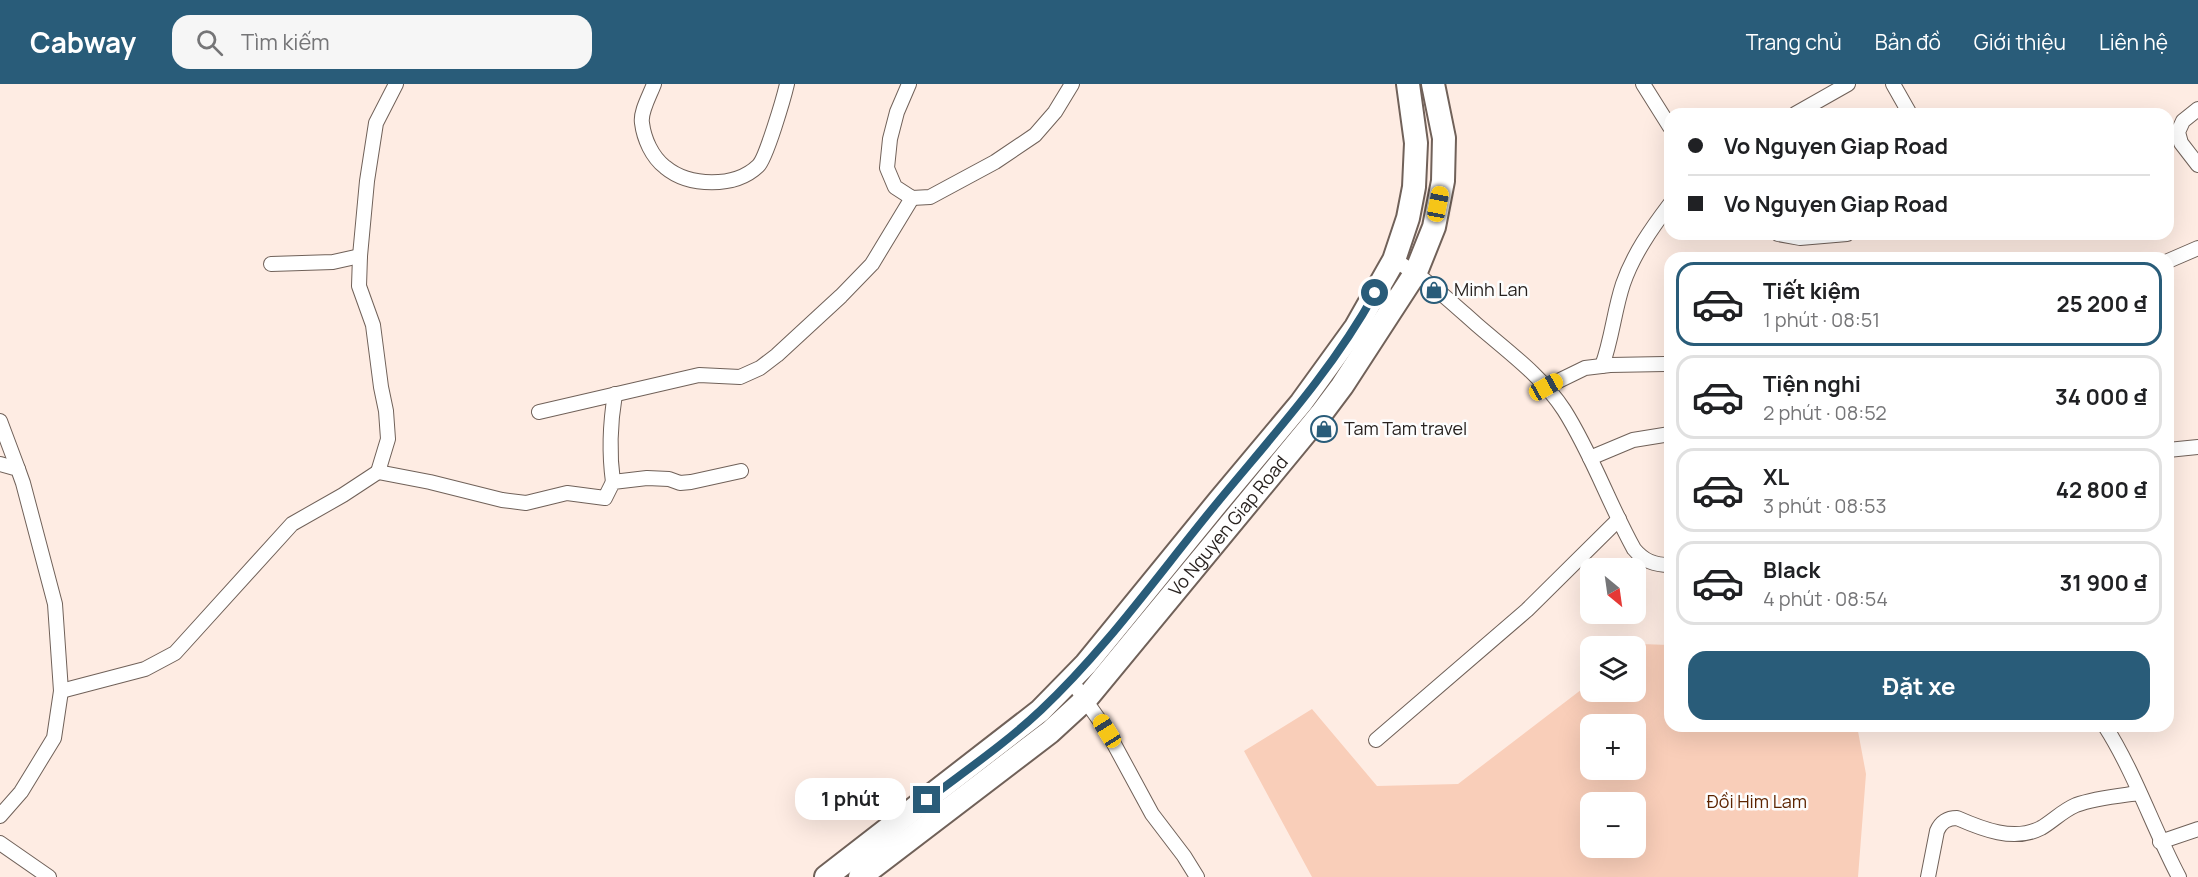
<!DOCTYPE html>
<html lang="vi">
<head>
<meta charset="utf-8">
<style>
  :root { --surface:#fff; --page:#f6f6f6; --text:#202124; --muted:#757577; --line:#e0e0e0; --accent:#295c79 }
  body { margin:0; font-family:Manrope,sans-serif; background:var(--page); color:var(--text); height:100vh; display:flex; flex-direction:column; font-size:22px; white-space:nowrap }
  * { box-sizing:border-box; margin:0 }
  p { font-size:20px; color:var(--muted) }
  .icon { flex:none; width:33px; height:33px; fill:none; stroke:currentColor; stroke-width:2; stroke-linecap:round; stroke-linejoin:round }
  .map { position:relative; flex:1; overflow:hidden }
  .panel { position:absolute; left:1664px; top:168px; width:510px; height:480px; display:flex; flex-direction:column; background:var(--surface); border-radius:18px; box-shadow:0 6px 24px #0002 }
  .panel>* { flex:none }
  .hud { position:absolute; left:1664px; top:24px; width:510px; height:132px; border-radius:18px; box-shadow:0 6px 24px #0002; display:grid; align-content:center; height:132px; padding:0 24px; background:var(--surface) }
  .needle { width:39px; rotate:151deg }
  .controls { position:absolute; left:1580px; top:474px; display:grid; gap:12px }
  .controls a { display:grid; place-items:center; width:66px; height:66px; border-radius:12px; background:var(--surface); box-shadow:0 6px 24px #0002; font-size:30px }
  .end { position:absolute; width:27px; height:27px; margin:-14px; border:8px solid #295c79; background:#fff; box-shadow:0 0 0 3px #fff }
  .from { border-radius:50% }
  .bubble { position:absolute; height:42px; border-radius:18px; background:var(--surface); box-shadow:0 6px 24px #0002; font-size:20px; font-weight:700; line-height:42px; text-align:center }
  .car { position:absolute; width:18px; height:36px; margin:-18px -9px; border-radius:8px; box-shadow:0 0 4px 2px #0007; background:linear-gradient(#f5c518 24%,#345 0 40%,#f5c518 0 76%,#345 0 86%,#f5c518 0) }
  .hud b { display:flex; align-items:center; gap:21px; height:57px; font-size:22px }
  .hud b+b { border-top:2px solid var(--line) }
  .hud i { width:15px; height:15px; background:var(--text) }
  ul { padding:10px 0 0; list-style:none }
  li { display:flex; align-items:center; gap:18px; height:84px; margin:0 12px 9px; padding:0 12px; border:3px solid var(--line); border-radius:18px }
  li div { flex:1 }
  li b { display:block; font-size:22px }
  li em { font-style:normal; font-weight:700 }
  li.selected { border-color:var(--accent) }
  li>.icon { width:54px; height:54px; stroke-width:1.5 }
  .cta { display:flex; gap:12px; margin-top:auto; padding:12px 24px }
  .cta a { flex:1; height:69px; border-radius:18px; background:var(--accent); color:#fff; font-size:24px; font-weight:700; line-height:69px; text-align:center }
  header { display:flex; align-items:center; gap:36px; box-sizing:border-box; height:84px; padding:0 30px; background:var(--accent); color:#fff }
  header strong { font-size:28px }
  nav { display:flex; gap:33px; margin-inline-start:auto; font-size:21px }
  .search { width:420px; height:54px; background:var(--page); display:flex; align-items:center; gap:15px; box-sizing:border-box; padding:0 21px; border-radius:18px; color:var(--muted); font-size:22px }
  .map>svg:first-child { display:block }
</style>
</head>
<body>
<header>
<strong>Cabway</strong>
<div class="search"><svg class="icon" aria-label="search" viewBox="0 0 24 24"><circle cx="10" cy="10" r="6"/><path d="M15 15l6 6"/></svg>Tìm kiếm</div>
<nav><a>Trang chủ</a><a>Bản đồ</a><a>Giới thiệu</a><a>Liên hệ</a></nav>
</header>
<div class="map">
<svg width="2198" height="793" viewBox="0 0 2198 793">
  <rect width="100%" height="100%" fill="#feece3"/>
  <path fill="#f9ceb9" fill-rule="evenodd" d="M1641,560l28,1 1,81h187l9,48 -8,103h-546l-68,-126 68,-42 65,77 81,-2 132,-101v9h45v-44zM1590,640h45v46h-45zM1590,718h45v46h-45z"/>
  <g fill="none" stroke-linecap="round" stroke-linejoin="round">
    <defs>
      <g id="minor">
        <path d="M396,0l-20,39 -9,58 -7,75 -1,30 14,39 8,62 5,24 2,28 -10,33 52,10 72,18 24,3 41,-10 38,5 8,-16 34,-4 22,1 11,4 11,-1 50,-11"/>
        <path d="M654,0c-4,11 -14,28 -12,39 2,16 10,34 23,44 24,20 70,21 93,-1 8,-7 26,-69 29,-82"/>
        <path d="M909,0l-12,28 -7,27 -3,29 8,19 17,11 18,-1 65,-35 40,-27 20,-23 17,-28"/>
        <path d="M1643,0l27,43"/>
        <path d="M1893,0l17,30"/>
        <path d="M2198,25l-15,12 -5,11 3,11 17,22"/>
        <path d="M1795,30l53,-30"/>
        <path d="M1778,150l22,4 47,-4"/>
        <path d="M1394,176c31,17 56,41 82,64 31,27 65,51 88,86 28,44 45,94 70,139 10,12 20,16 36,16"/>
        <path d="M2168,177l30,-13"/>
        <path d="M271,180l62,-2 27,-6"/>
        <path d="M1602,282c10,-27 12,-55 21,-82 10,-29 28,-55 47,-80"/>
        <path d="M1546,303l39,-19 25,-3 55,-1"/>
        <path d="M539,328l160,-37 41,2 20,-9 17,-13 64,-59 31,-32 40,-66"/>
        <path d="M0,337l18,48"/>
        <path d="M2168,366l30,-3"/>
        <path d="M1590,374l43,-18 37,-6"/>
        <path d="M0,380l18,5 5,14 32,121 6,87 -7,47 -33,54 -21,24"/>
        <path d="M613,398c-4,-29 -3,-58 2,-88"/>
        <path d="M1071,596l36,51 45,83 32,42 13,21"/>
        <path d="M61,607l84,-22 30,-16 117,-129 51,-29 35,-23"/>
        <path d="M2105,642c30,47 48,102 74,151"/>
        <path d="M1376,656l151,-130 92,-91"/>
        <path d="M2160,758l38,-13"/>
        <path d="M0,759l49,34"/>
        <path d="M1928,793l9,-46c4,-9 10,-13 20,-13 25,11 57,24 84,10 12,-7 21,-17 35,-23 19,-7 42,-9 63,-12"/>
      </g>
      <g id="trunk">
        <path d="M826,793l214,-166 46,-47 133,-163 82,-98 55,-76 38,-67 14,-42 6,-31 2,-44 -8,-59"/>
        <path id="s1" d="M860,793l190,-145 36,-33 235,-285 21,-28 74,-114 18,-45 9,-46 1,-43 -11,-54"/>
      </g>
    </defs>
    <use href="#minor" stroke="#706159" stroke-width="16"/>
    <use href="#trunk" stroke="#706159" stroke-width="26"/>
    <use href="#minor" stroke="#fff" stroke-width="14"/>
    <use href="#trunk" stroke="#fff" stroke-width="22"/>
  </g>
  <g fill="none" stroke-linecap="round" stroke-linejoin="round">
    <path stroke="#295c79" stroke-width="8" d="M927,716c38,-29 79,-57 114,-90 66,-62 119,-138 176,-207 56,-68 115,-132 158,-210"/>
  </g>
  <defs>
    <symbol id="shop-ring" viewBox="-11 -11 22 22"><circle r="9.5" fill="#fdfdfd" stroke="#295c79" stroke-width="1.5"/><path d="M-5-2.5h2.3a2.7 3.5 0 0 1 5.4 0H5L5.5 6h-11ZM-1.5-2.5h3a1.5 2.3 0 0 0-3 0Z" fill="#295c79"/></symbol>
  </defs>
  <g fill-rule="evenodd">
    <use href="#shop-ring" x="1419" y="191" width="30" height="30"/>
    <use href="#shop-ring" x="1309" y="330" width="30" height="30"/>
  </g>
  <g text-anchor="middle" stroke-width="5" stroke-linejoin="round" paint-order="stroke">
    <g font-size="18" fill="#28221f" stroke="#fdfdfd" text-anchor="start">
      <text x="1454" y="212">Minh Lan</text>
      <text x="1344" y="351">Tam Tam travel</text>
    </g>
    <g font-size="18" fill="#28221f" stroke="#fdfdfd">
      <text dy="6" stroke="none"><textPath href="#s1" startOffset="512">Vo Nguyen Giap Road</textPath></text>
    </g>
    <g font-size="18" fill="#5d2400" stroke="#fdfdfd">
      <text x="1757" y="724">Đồi Him Lam</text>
    </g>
  </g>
</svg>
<div class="controls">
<a><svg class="needle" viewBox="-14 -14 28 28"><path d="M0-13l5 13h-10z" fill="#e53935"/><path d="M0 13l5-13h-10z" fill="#757577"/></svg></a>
<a><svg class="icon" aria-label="layers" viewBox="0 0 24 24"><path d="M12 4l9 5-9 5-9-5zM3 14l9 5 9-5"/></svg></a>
<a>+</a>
<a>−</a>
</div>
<i class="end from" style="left:1375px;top:209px"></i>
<i class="end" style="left:927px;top:716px"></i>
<div class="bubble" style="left:795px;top:694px;width:111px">1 phút</div>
<i class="car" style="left:1438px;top:120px;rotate:11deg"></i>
<i class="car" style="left:1546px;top:303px;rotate:61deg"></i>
<i class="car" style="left:1107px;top:647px;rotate:328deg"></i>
<div class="hud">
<b><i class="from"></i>Vo Nguyen Giap Road</b>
<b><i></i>Vo Nguyen Giap Road</b>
</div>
<section class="panel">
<ul>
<li class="selected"><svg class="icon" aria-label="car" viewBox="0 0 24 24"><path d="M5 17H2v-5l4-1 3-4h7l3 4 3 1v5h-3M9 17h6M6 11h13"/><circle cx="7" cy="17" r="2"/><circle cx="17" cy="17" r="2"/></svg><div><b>Tiết kiệm</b><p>1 phút · 08:51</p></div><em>25 200 ₫</em></li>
<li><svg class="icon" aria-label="car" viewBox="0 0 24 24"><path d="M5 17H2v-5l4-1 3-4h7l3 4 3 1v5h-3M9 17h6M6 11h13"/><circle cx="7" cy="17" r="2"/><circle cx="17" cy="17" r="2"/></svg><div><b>Tiện nghi</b><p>2 phút · 08:52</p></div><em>34 000 ₫</em></li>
<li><svg class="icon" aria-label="car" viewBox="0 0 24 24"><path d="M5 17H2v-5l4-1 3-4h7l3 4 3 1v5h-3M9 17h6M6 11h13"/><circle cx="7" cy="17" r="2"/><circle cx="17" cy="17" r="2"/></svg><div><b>XL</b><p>3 phút · 08:53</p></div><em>42 800 ₫</em></li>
<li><svg class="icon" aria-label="car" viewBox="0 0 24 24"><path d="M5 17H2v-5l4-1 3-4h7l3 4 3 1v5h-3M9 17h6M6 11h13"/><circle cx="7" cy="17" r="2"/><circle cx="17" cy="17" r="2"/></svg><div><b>Black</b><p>4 phút · 08:54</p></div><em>31 900 ₫</em></li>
</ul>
<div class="cta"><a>Đặt xe</a></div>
</section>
</div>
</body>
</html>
